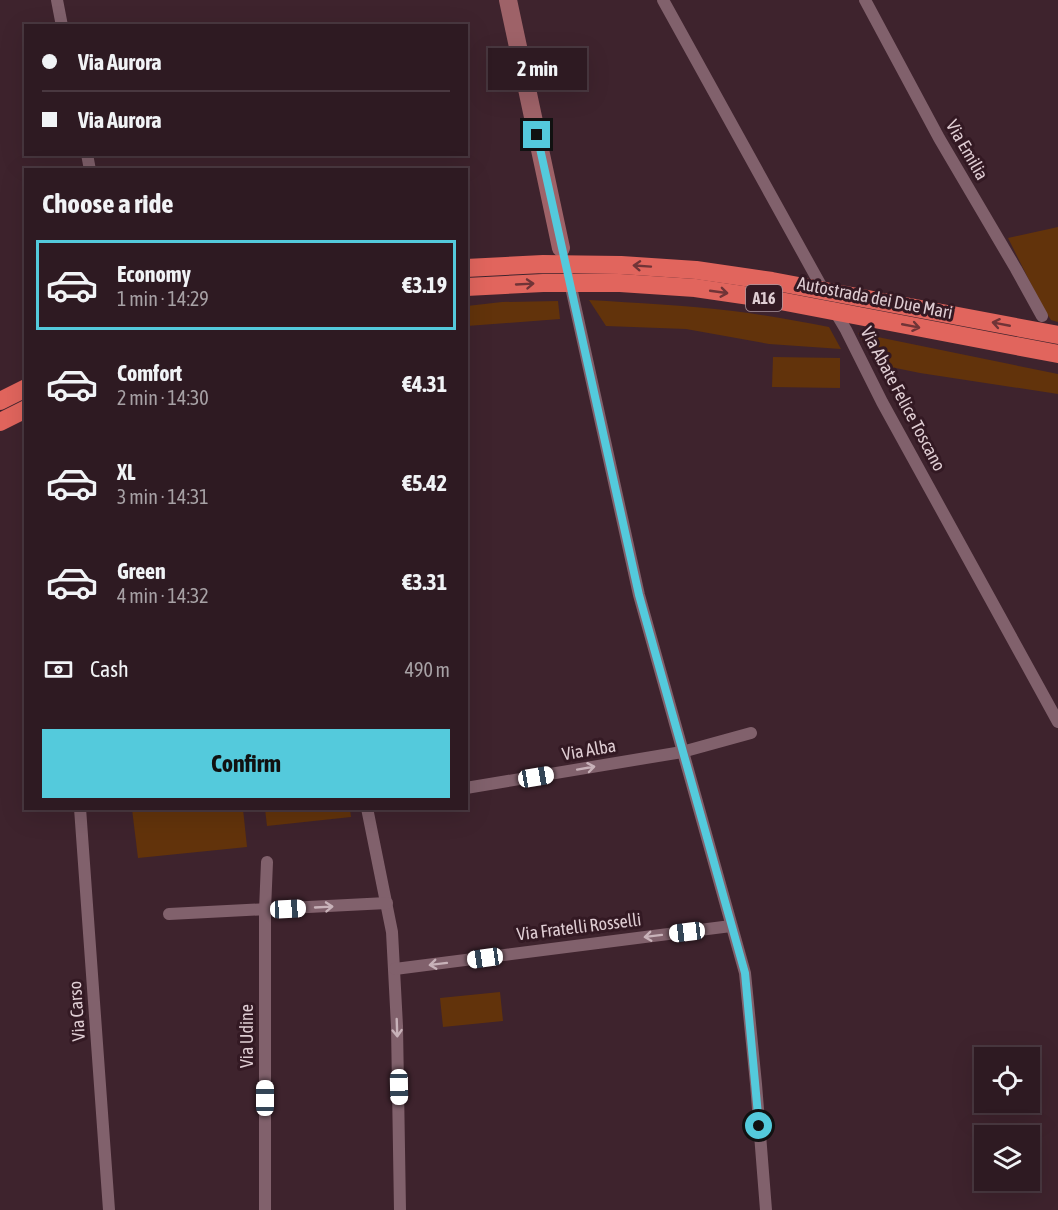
<!DOCTYPE html>
<html lang="en">
<head>
<meta charset="utf-8">
<style>
  :root { --surface:#2e1a22; --page:#36232a; --text:#f1f3f6; --muted:#a7a1a5; --line:#493840; --accent:#54cadc }
  body { margin:0; font-family:"Asap Condensed",sans-serif; background:var(--page); color:var(--text); height:100vh; display:flex; flex-direction:column; font-size:22px; white-space:nowrap }
  * { box-sizing:border-box; margin:0 }
  p { font-size:20px; color:var(--muted) }
  .icon { flex:none; width:33px; height:33px; fill:none; stroke:currentColor; stroke-width:2; stroke-linecap:round; stroke-linejoin:round }
  .map { position:relative; flex:1; overflow:hidden }
  .sheet { position:absolute; left:24px; top:168px; width:444px; height:642px; display:flex; flex-direction:column; background:var(--surface); border-radius:0px; box-shadow:0 6px 24px #0002,0 0 0 2px var(--line) }
  .sheet>* { flex:none }
  .hud { position:absolute; left:24px; top:24px; width:444px; height:132px; border-radius:0px; box-shadow:0 6px 24px #0002,0 0 0 2px var(--line); display:grid; align-content:center; height:132px; padding:0 18px; background:var(--surface) }
  .buttons { position:absolute; left:974px; top:1047px; display:grid; gap:12px }
  .buttons a { display:grid; place-items:center; width:66px; height:66px; border-radius:0px; background:var(--surface); box-shadow:0 6px 24px #0002,0 0 0 2px var(--line); font-size:30px }
  .end { position:absolute; width:27px; height:27px; margin:-14px; border:8px solid #54cadc; background:#111; box-shadow:0 0 0 3px #111 }
  .from { border-radius:50% }
  .bubble { position:absolute; height:42px; border-radius:0px; background:var(--surface); box-shadow:0 6px 24px #0002,0 0 0 2px var(--line); font-size:20px; font-weight:700; line-height:42px; text-align:center }
  .car { position:absolute; width:18px; height:36px; margin:-18px -9px; border-radius:8px; box-shadow:0 0 4px 2px #0007; background:linear-gradient(#fff 24%,#345 0 40%,#fff 0 76%,#345 0 86%,#fff 0) }
  .hud b { display:flex; align-items:center; gap:21px; height:57px; font-size:22px }
  .hud b+b { border-top:2px solid var(--line) }
  .hud i { width:15px; height:15px; background:var(--text) }
  ul { padding:0; list-style:none }
  li { display:flex; align-items:center; gap:18px; height:90px; margin:0 12px 9px; padding:0 6px; border:3px solid transparent; border-radius:0px }
  li div { flex:1 }
  li b { display:block; font-size:22px }
  li em { font-style:normal; font-weight:700 }
  li.current { border-color:var(--accent) }
  li>.icon { width:54px; height:54px; stroke-width:1.5 }
  h2 { padding:0 18px; font-size:27px; line-height:72px }
  .pay { display:flex; align-items:center; gap:15px; height:66px; padding:0 18px; font-size:22px }
  .pay p { margin-inline-start:auto }
  .action { display:flex; gap:12px; margin-top:auto; padding:12px 18px }
  .action a { flex:1; height:69px; border-radius:0px; background:var(--accent); color:#111; font-size:24px; font-weight:700; line-height:69px; text-align:center }
  .map>svg:first-child { display:block }
</style>
</head>
<body>
<div class="map">
<svg width="1058" height="1210" viewBox="0 0 1058 1210">
  <rect width="100%" height="100%" fill="#3e232d"/>
  <g fill="#62330b">
    <path d="M1058,227v95l-7,-2 -8,-12 -35,-70z"/>
    <path d="M589,300c48,3 96,5 144,11 32,4 64,10 96,16l12,22 -72,-5 -83,-15 -80,-3z"/>
    <path d="M558,301l2,18 -93,7v-20l35,-4z"/>
    <path d="M858,333l200,41v20l-138,-21 -44,-9z"/>
    <path d="M773,357l67,1v30l-68,-1z"/>
    <path d="M132,809h111l4,38 -109,11z"/>
    <path d="M265,809h85l1,8 -84,9z"/>
    <path d="M500,992l3,29 -60,6 -3,-29z"/>
  </g>
  <g fill="none" stroke-linecap="round" stroke-linejoin="round">
    <g stroke="#81616c" stroke-width="12">
      <path d="M57,0l5,26"/>
      <path d="M663,0l162,293"/>
      <path d="M865,0l74,138 77,131 26,47"/>
      <path d="M87,154l3,16"/>
      <path d="M569,278l70,317 106,378 11,111 10,126"/>
      <path d="M833,308l13,22 36,72 176,320"/>
      <path d="M466,788l216,-36 69,-19"/>
      <path d="M80,808l29,402"/>
      <path d="M367,808l25,124 5,94 3,184"/>
      <path d="M169,914l218,-11"/>
      <path d="M395,969l336,-43"/>
      <path d="M265,1210v-300l2,-48"/>
    </g>
    <path stroke="#9e6268" stroke-width="18" d="M508,0l53,248"/>
    <g stroke="#e1655d" stroke-width="18">
      <path d="M466,268l77,-4 78,1 75,5 76,11 286,54"/>
      <path d="M466,287l77,-4h77l75,5 75,11 288,55"/>
      <path d="M0,401l26,-13"/>
      <path d="M0,422l26,-13"/>
    </g>
  </g>
  <defs><path id="oneway-shaft" d="M-6 0H5M1.5-3L5.5 0L1.5 3" fill="none" stroke-width="1.6" stroke-linecap="round" stroke-linejoin="round" transform="scale(1.5)"/></defs>
  <g stroke="#703437">
    <use href="#oneway-shaft" transform="translate(642 266) rotate(-176)"/>
    <use href="#oneway-shaft" transform="translate(525 284) rotate(-3)"/>
    <use href="#oneway-shaft" transform="translate(719 292) rotate(8)"/>
    <use href="#oneway-shaft" transform="translate(1001 324) rotate(-169)"/>
    <use href="#oneway-shaft" transform="translate(911 326) rotate(11)"/>
  </g>
  <g stroke="#c8b2b9">
    <use href="#oneway-shaft" transform="translate(586 768) rotate(-10)"/>
    <use href="#oneway-shaft" transform="translate(324 907) rotate(-3)"/>
    <use href="#oneway-shaft" transform="translate(653 936) rotate(173)"/>
    <use href="#oneway-shaft" transform="translate(438 964) rotate(173)"/>
    <use href="#oneway-shaft" transform="translate(397 1028) rotate(88)"/>
  </g>
  <g fill="none" stroke-linecap="round" stroke-linejoin="round">
    <path stroke="#54cadc" stroke-width="8" d="M537,135l102,460 106,378 14,153"/>
  </g>
  <g text-anchor="middle" stroke-width="6" stroke-linejoin="round" paint-order="stroke">
    <rect fill="#331923" stroke="#ab979e" stroke-width="1.5" x="746" y="285" width="36" height="26" rx="4.5"/>
    <g font-size="16" font-weight="bold" fill="#dfcdd3">
      <text x="764" y="304">A16</text>
    </g>
    <g font-size="18" fill="#dfcdd3" stroke="#331923">
      <text transform="translate(967 150) rotate(60)" y="6">Via Emilia</text>
      <text transform="translate(875 298) rotate(11)" y="6">Autostrada dei Due Mari</text>
      <text transform="translate(903 399) rotate(62)" y="6">Via Abate Felice Toscano</text>
      <text transform="translate(589 750) rotate(-10)" y="6">Via Alba</text>
      <text transform="translate(579 927) rotate(-7)" y="6">Via Fratelli Rosselli</text>
      <text transform="translate(77 1011) rotate(-94)" y="6">Via Carso</text>
      <text transform="translate(247 1036) rotate(-90)" y="6">Via Udine</text>
    </g>
  </g>
</svg>
<div class="buttons">
<a><svg class="icon" aria-label="locate" viewBox="0 0 24 24"><circle cx="12" cy="12" r="6"/><path d="M12 2v4M12 18v4M2 12h4M18 12h4"/></svg></a>
<a><svg class="icon" aria-label="layers" viewBox="0 0 24 24"><path d="M12 4l9 5-9 5-9-5zM3 14l9 5 9-5"/></svg></a>
</div>
<i class="end from" style="left:759px;top:1126px"></i>
<i class="end" style="left:537px;top:135px"></i>
<div class="bubble" style="left:488px;top:48px;width:99px">2 min</div>
<i class="car" style="left:536px;top:777px;rotate:80deg"></i>
<i class="car" style="left:288px;top:909px;rotate:87deg"></i>
<i class="car" style="left:687px;top:932px;rotate:263deg"></i>
<i class="car" style="left:485px;top:958px;rotate:262deg"></i>
<i class="car" style="left:399px;top:1087px;rotate:179deg"></i>
<i class="car" style="left:265px;top:1098px;rotate:0deg"></i>
<div class="hud">
<b><i class="from"></i>Via Aurora</b>
<b><i></i>Via Aurora</b>
</div>
<section class="sheet">
<h2>Choose a ride</h2>
<ul>
<li class="current"><svg class="icon" aria-label="car" viewBox="0 0 24 24"><path d="M5 17H2v-5l4-1 3-4h7l3 4 3 1v5h-3M9 17h6M6 11h13"/><circle cx="7" cy="17" r="2"/><circle cx="17" cy="17" r="2"/></svg><div><b>Economy</b><p>1 min · 14:29</p></div><em>€3.19</em></li>
<li><svg class="icon" aria-label="car" viewBox="0 0 24 24"><path d="M5 17H2v-5l4-1 3-4h7l3 4 3 1v5h-3M9 17h6M6 11h13"/><circle cx="7" cy="17" r="2"/><circle cx="17" cy="17" r="2"/></svg><div><b>Comfort</b><p>2 min · 14:30</p></div><em>€4.31</em></li>
<li><svg class="icon" aria-label="car" viewBox="0 0 24 24"><path d="M5 17H2v-5l4-1 3-4h7l3 4 3 1v5h-3M9 17h6M6 11h13"/><circle cx="7" cy="17" r="2"/><circle cx="17" cy="17" r="2"/></svg><div><b>XL</b><p>3 min · 14:31</p></div><em>€5.42</em></li>
<li><svg class="icon" aria-label="car" viewBox="0 0 24 24"><path d="M5 17H2v-5l4-1 3-4h7l3 4 3 1v5h-3M9 17h6M6 11h13"/><circle cx="7" cy="17" r="2"/><circle cx="17" cy="17" r="2"/></svg><div><b>Green</b><p>4 min · 14:32</p></div><em>€3.31</em></li>
</ul>
<div class="pay"><svg class="icon" aria-label="cash" viewBox="0 0 24 24"><path d="M3 7h18v10H3z"/><circle cx="12" cy="12" r="2"/></svg>Cash<p>490 m</p></div>
<div class="action"><a>Confirm</a></div>
</section>
</div>
</body>
</html>
